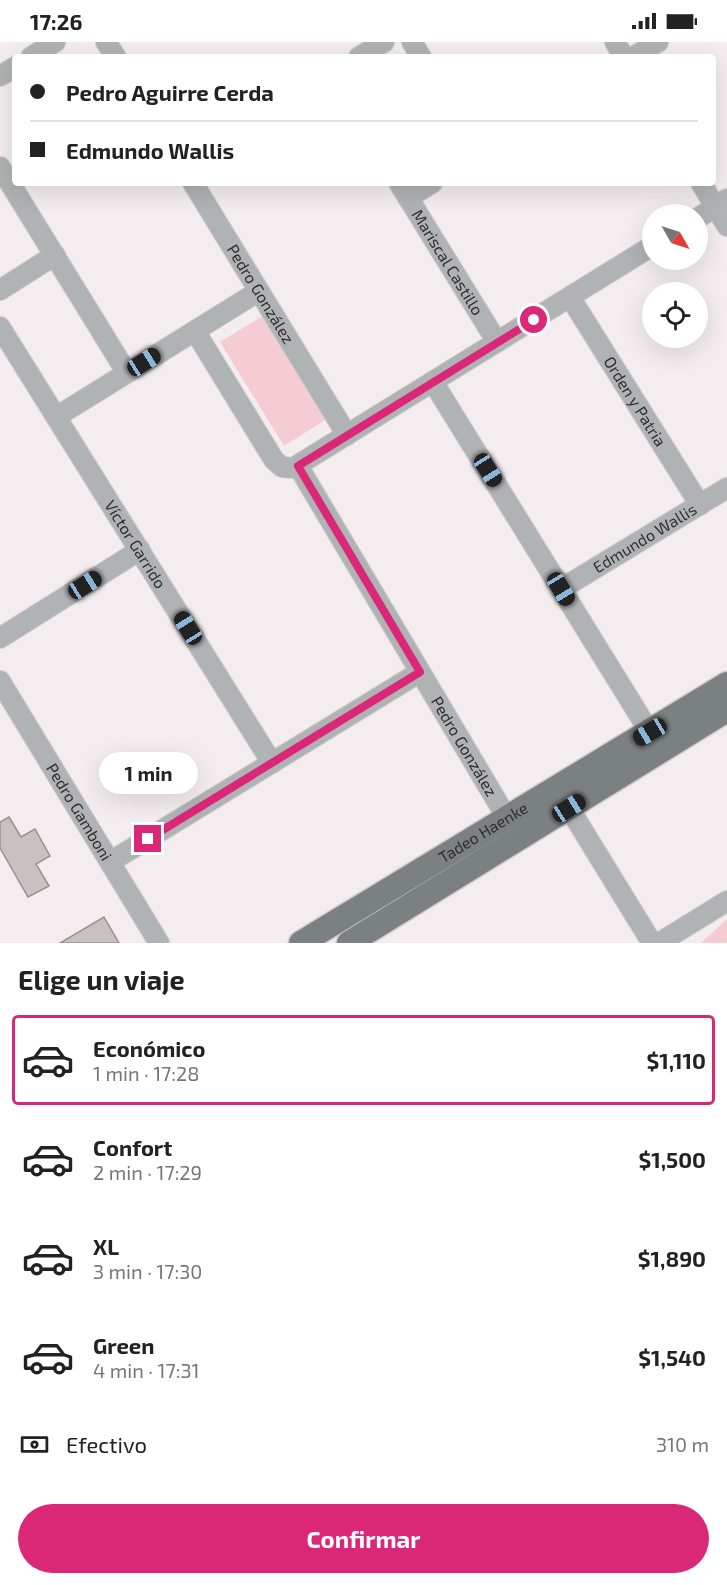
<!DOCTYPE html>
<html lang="es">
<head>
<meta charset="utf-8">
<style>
  :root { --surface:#fff; --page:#f6f6f6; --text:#222; --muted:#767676; --line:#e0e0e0; --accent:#db2777 }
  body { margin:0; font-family:"Exo 2",sans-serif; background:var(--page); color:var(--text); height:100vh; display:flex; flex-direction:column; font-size:22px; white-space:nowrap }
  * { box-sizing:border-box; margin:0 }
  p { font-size:20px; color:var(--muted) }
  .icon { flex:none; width:33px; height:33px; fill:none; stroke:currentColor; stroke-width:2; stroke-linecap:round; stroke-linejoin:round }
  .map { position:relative; height:901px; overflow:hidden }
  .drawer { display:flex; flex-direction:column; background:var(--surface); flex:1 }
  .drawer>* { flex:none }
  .top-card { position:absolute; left:12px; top:12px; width:704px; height:132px; border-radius:6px; box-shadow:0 6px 24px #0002; display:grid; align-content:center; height:132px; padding:0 18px; background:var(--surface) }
  .needle { width:39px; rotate:129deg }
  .controls { position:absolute; left:642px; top:162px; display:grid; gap:12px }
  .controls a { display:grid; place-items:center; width:66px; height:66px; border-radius:50%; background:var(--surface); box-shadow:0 6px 24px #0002; font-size:30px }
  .end { position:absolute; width:27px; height:27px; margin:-14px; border:8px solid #db2777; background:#fff; box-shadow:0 0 0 3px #fff }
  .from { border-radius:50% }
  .bubble { position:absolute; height:42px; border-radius:21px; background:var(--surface); box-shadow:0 6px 24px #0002; font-size:20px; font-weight:700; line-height:42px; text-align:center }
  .car { position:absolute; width:18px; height:36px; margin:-18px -9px; border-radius:8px; box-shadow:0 0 4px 2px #0007; background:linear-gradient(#222 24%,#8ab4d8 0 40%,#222 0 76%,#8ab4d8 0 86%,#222 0) }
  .top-card b { display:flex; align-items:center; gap:21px; height:57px; font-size:22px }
  .top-card b+b { border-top:2px solid var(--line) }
  .top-card i { width:15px; height:15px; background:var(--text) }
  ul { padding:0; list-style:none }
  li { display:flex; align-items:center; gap:18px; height:90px; margin:0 12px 9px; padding:0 6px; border:3px solid transparent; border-radius:6px }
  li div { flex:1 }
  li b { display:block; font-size:22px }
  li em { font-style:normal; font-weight:700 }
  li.current { border-color:var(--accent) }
  li>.icon { width:54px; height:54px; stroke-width:1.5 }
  h2 { padding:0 18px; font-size:27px; line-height:72px }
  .pay { display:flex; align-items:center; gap:15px; height:66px; padding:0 18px; font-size:22px }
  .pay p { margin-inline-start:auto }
  .primary-button { display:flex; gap:12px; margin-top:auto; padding:12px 18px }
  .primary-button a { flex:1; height:69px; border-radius:36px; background:var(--accent); color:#fff; font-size:24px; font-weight:700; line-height:69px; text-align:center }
  .status { display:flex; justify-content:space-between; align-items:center; height:42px; padding:0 30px; background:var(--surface); direction:ltr }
  .status svg { height:16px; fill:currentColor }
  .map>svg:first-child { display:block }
</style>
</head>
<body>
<div class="status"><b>17:26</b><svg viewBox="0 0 49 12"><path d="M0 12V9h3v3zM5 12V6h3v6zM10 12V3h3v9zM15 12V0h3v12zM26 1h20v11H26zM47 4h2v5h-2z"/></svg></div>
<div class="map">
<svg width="727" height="901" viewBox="0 0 727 901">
  <rect width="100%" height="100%" fill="#f4edef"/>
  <g fill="#f5cbd4">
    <path d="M266,272l64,103 -46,29 -64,-104z"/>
    <path d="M727,877v24h-26z"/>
  </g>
  <g fill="#c7c1c2" stroke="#979192" stroke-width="1.5">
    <path d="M9,775l12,20 14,-8 15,27 -14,8 13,22 -21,11 -28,-49v-26z"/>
    <path d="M104,875l15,26h-59z"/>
  </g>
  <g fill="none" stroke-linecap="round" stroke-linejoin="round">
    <defs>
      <g id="minor">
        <path d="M106,0l10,15"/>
        <path d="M412,0l9,15"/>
        <path d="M615,0l9,15"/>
        <path d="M31,15l24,-15"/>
        <path d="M359,15l25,-15"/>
        <path d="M633,15l25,-15"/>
        <path d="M0,34l15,-9"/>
        <path d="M0,125l127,206"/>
        <path id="s1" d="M193,141l154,252"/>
        <path id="s2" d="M399,141l98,159"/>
        <path d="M701,141l26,43"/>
        <path d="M408,156l24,-15"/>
        <path d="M698,176l29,-19"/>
        <path d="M0,248l55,-35"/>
        <path id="s3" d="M570,255l130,208"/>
        <path id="s4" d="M0,285l272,436"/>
        <path d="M195,289l79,129 8,7 11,1 359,-222"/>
        <path d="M433,340l224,362"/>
        <path d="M56,375l203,-126"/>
        <path id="s5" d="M298,424l216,364"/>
        <path id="s6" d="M561,547l166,-101"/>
        <path d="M0,596l140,-88"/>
        <path id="s7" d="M0,639l159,262"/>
        <path d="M569,766l83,135"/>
        <path d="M110,820l310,-190"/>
        <path d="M659,901l68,-42"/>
      </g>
      <g id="major">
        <path id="s8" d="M301,901l426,-259"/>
        <path d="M349,901l378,-233"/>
      </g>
    </defs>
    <use href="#minor" stroke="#d1cacc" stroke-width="22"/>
    <use href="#major" stroke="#d1cacc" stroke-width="27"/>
    <use href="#minor" stroke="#b0b3b3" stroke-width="20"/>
    <use href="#major" stroke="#7b8081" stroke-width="24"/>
  </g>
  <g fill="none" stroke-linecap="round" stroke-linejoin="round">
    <path stroke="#db2777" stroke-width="8" d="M148,797l272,-167 -122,-206 236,-146"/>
  </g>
  <g text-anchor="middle" stroke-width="4.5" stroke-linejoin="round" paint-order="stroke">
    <g font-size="16" fill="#2f2d2d" stroke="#fff">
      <text dy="6" stroke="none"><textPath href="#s2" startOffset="93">Mariscal Castillo</textPath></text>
      <text dy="6" stroke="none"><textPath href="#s1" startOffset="130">Pedro González</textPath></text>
      <text dy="6" stroke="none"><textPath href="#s3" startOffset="123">Orden y Patria</textPath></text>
      <text dy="6" stroke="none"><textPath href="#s6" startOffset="98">Edmundo Wallis</textPath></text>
      <text dy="6" stroke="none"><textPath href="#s4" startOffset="256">Víctor Garrido</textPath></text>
      <text dy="6" stroke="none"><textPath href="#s5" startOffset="326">Pedro González</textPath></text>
      <text dy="6" stroke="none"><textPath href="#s7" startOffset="153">Pedro Gamboni</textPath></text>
      <text dy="6" stroke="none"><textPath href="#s8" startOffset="213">Tadeo Haenke</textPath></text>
    </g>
  </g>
</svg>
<div class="controls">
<a><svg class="needle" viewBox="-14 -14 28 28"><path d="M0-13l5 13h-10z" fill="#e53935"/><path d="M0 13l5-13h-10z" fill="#767676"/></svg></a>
<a><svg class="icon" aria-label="locate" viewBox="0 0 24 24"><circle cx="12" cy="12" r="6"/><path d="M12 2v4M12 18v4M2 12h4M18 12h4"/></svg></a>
</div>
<i class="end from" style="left:534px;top:278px"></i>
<i class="end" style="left:148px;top:797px"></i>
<div class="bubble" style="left:99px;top:710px;width:99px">1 min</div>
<i class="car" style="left:144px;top:320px;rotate:58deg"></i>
<i class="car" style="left:488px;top:428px;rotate:148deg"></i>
<i class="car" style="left:85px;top:543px;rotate:58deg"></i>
<i class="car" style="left:561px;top:547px;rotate:149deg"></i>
<i class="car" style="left:188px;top:586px;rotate:328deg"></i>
<i class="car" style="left:650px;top:690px;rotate:239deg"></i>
<i class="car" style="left:569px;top:766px;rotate:58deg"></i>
<div class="top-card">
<b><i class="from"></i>Pedro Aguirre Cerda</b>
<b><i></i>Edmundo Wallis</b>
</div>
</div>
<section class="drawer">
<h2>Elige un viaje</h2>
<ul>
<li class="current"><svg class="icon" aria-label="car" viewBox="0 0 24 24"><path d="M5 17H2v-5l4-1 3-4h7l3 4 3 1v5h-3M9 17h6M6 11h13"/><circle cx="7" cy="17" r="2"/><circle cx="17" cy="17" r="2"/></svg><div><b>Económico</b><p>1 min · 17:28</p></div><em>$1,110</em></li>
<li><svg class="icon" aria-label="car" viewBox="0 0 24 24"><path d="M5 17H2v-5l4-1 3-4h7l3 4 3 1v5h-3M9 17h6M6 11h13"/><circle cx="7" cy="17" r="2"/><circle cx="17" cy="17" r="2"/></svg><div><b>Confort</b><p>2 min · 17:29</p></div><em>$1,500</em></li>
<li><svg class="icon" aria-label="car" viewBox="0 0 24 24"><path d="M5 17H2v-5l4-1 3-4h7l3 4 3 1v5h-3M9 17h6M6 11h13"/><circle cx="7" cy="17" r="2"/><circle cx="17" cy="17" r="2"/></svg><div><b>XL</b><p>3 min · 17:30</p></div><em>$1,890</em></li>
<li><svg class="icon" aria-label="car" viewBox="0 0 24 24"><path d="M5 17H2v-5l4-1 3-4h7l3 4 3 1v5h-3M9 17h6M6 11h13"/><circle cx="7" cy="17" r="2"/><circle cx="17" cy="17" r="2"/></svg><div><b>Green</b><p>4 min · 17:31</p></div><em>$1,540</em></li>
</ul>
<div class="pay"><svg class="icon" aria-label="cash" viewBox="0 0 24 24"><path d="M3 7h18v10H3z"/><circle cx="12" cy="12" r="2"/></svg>Efectivo<p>310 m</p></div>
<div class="primary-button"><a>Confirmar</a></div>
</section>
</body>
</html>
